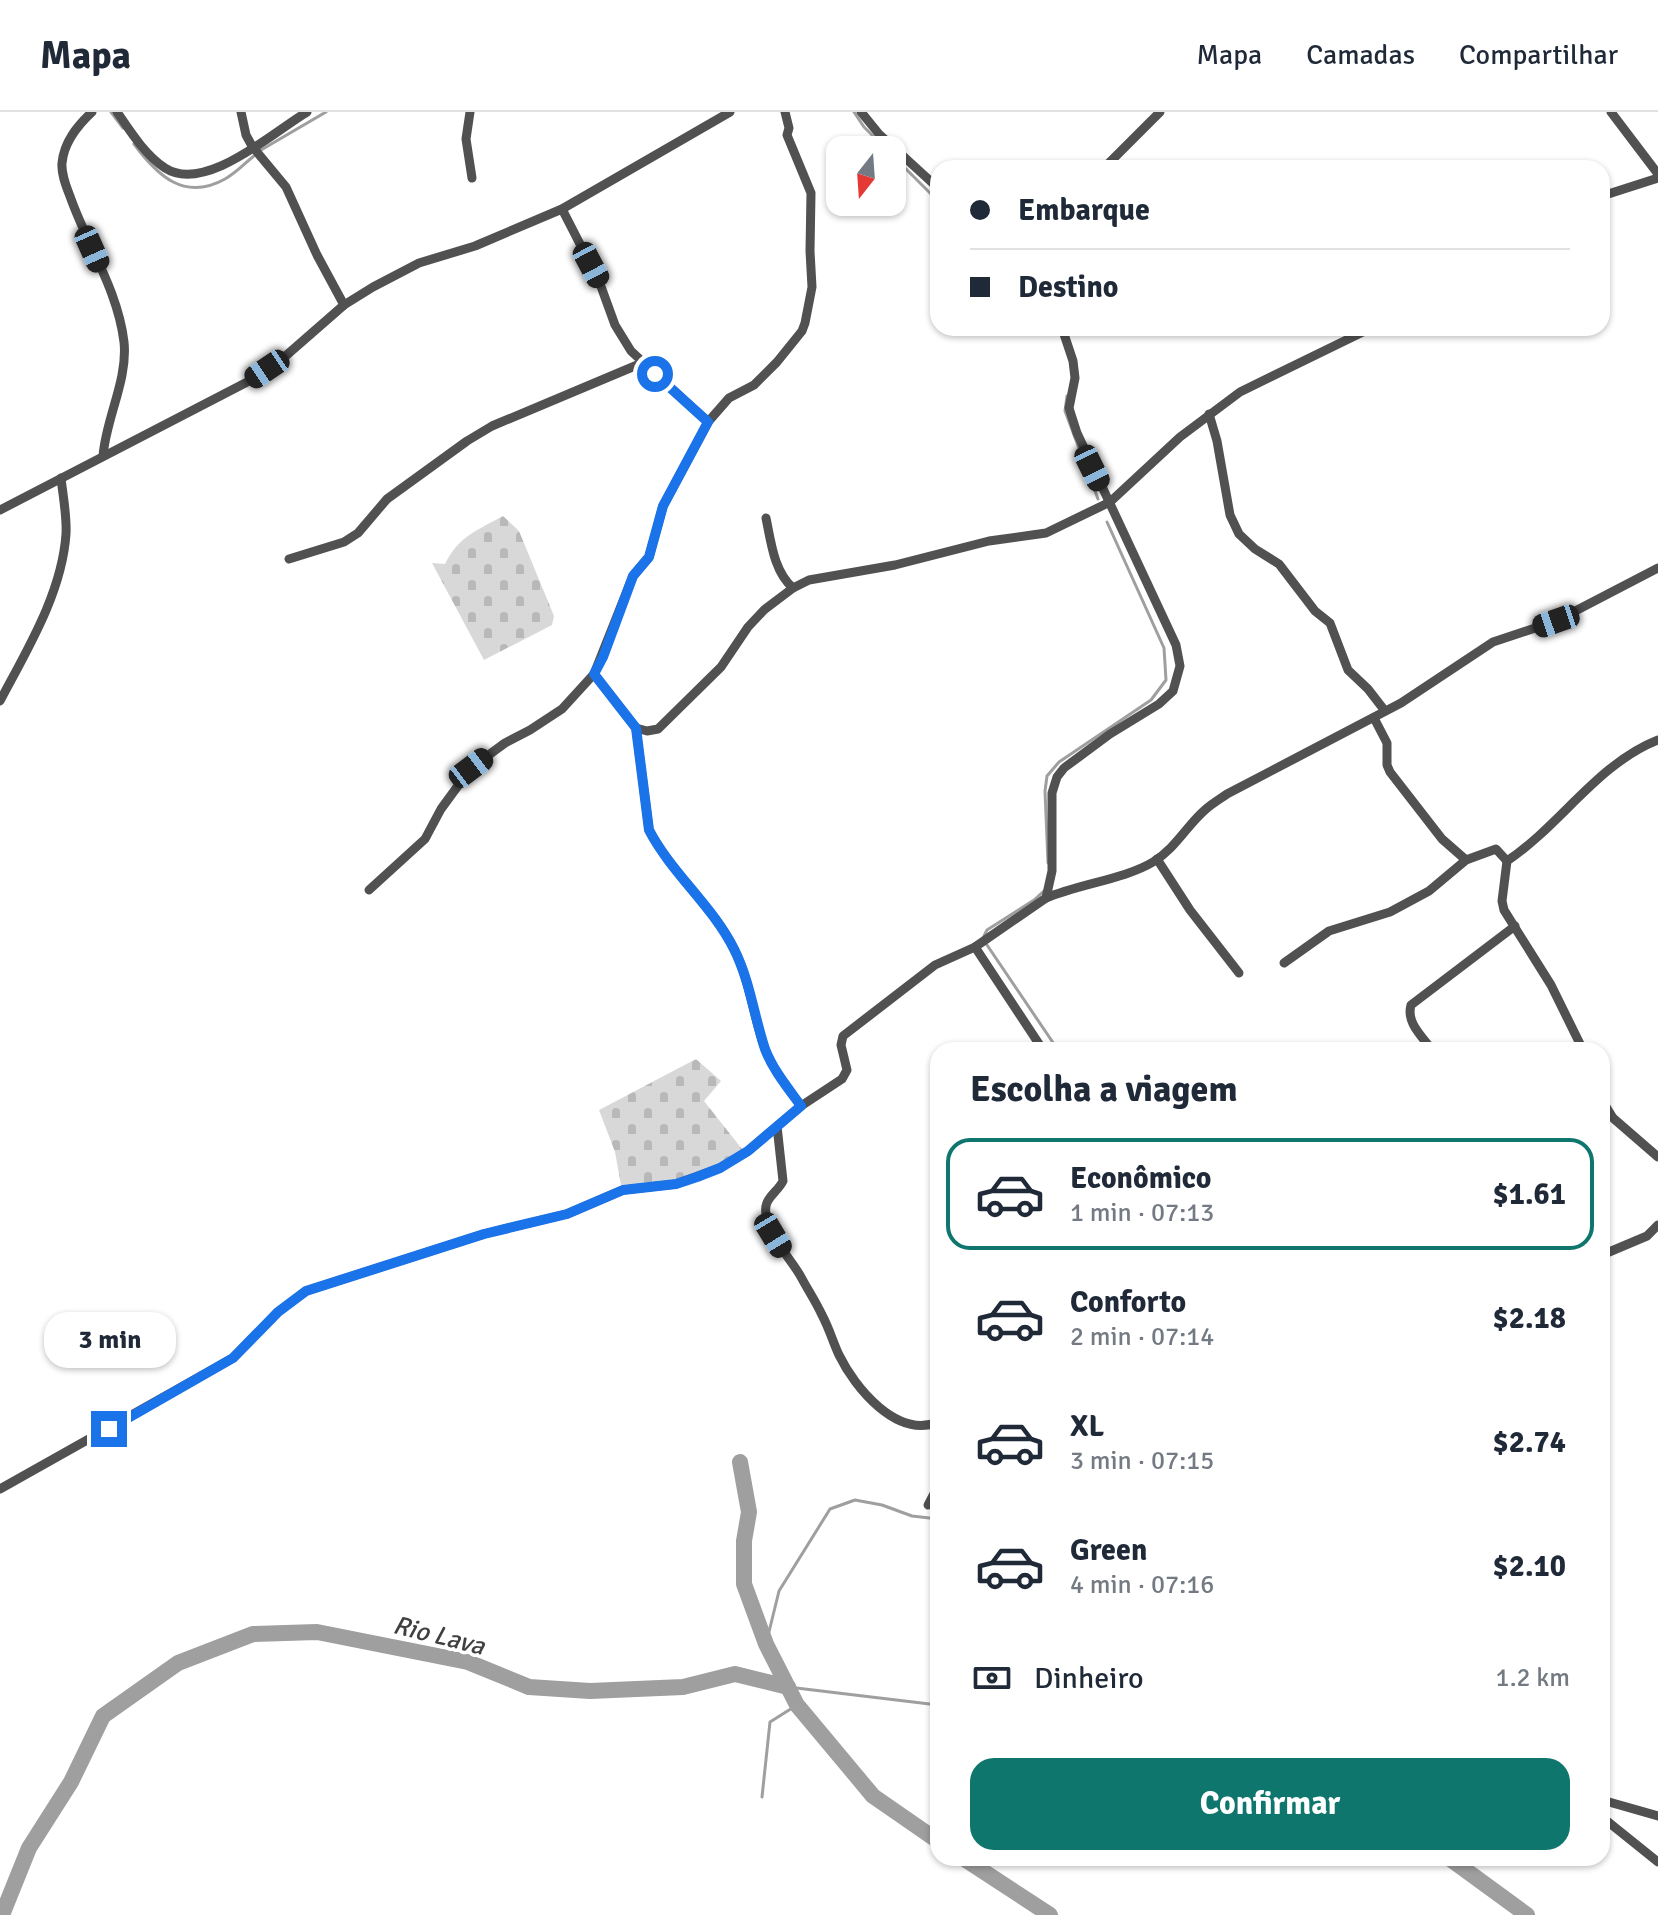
<!DOCTYPE html>
<html lang="pt">
<head>
<meta charset="utf-8">
<style>
  :root { --surface:#fff; --page:#f2f2f3; --text:#1f2937; --muted:#747a83; --line:#e0e1e3; --accent:#0f766e }
  body { margin:0; font-family:Signika,sans-serif; background:var(--page); color:var(--text); height:100vh; display:flex; flex-direction:column; font-size:30px; white-space:nowrap }
  * { box-sizing:border-box; margin:0 }
  p { font-size:26px; color:var(--muted) }
  .icon { flex:none; width:44px; height:44px; fill:none; stroke:currentColor; stroke-width:2; stroke-linecap:round; stroke-linejoin:round }
  .map { position:relative; flex:1; overflow:hidden }
  .panel { position:absolute; left:930px; top:930px; width:680px; height:824px; display:flex; flex-direction:column; background:var(--surface); border-radius:24px; box-shadow:0 2px 6px #0004 }
  .panel>* { flex:none }
  .hud { position:absolute; left:930px; top:48px; width:680px; height:176px; border-radius:24px; box-shadow:0 2px 6px #0004; display:grid; align-content:center; height:176px; padding:0 40px; background:var(--surface) }
  .needle { width:52px; rotate:197deg }
  .tools { position:absolute; left:826px; top:24px; display:grid; gap:16px }
  .tools a { display:grid; place-items:center; width:80px; height:80px; border-radius:16px; background:var(--surface); box-shadow:0 2px 6px #0004; font-size:40px }
  .end { position:absolute; width:36px; height:36px; margin:-18px; border:10px solid #1a73e8; background:#fff; box-shadow:0 0 0 4px #fff }
  .from { border-radius:50% }
  .bubble { position:absolute; height:56px; border-radius:24px; background:var(--surface); box-shadow:0 2px 6px #0004; font-size:26px; font-weight:700; line-height:56px; text-align:center }
  .car { position:absolute; width:24px; height:48px; margin:-24px -12px; border-radius:10px; box-shadow:0 0 6px 2px #0007; background:linear-gradient(#222 24%,#8ab4d8 0 40%,#222 0 76%,#8ab4d8 0 86%,#222 0) }
  .hud b { display:flex; align-items:center; gap:28px; height:76px; font-size:30px }
  .hud b+b { border-top:2px solid var(--line) }
  .hud i { width:20px; height:20px; background:var(--text) }
  ul { padding:0; list-style:none }
  li { display:flex; align-items:center; gap:24px; height:112px; margin:0 16px 12px; padding:0 24px; border:4px solid transparent; border-radius:24px }
  li div { flex:1 }
  li b { display:block; font-size:30px }
  li em { font-style:normal; font-weight:700 }
  li.active { border-color:var(--accent) }
  li>.icon { width:72px; height:72px; stroke-width:1.5 }
  h2 { padding:0 40px; font-size:36px; line-height:96px }
  .pay { display:flex; align-items:center; gap:20px; height:88px; padding:0 40px; font-size:30px }
  .pay p { margin-inline-start:auto }
  .cta { display:flex; gap:16px; margin-top:auto; padding:16px 40px }
  .cta a { flex:1; height:92px; border-radius:24px; background:var(--accent); color:#fff; font-size:32px; font-weight:700; line-height:92px; text-align:center }
  header { display:flex; align-items:center; gap:48px; box-sizing:border-box; height:112px; padding:0 40px; background:var(--surface); border-bottom:2px solid var(--line) }
  header strong { font-size:38px }
  nav { display:flex; gap:44px; margin-inline-start:auto; font-size:28px }
  .map>svg:first-child { display:block }
</style>
</head>
<body>
<header>
<strong>Mapa</strong>
<nav><a>Mapa</a><a>Camadas</a><a>Compartilhar</a></nav>
</header>
<div class="map">
<svg width="1658" height="1803" viewBox="0 0 1658 1803">
  <defs>
    <pattern id="cemetery-stones" width="16" height="16" patternUnits="userSpaceOnUse" patternTransform="scale(2)"><rect width="16" height="16" fill="#d8d8d8"/><path d="M2 7V4a2 2 0 0 1 4 0v3zM10 15v-3a2 2 0 0 1 4 0v3z" fill="#b8b8b8"/></pattern>
  </defs>
  <rect width="100%" height="100%" fill="#fff"/>
  <g fill="url(#cemetery-stones)">
    <path d="M503,404l16,15 35,85 -2,9 -68,35 -52,-97 13,1c14,-28 31,-33 58,-48z"/>
    <path d="M696,947l25,22 -17,20 38,48c-43,30 -71,33 -121,36l-6,-33 -16,-42z"/>
  </g>
  <g fill="none" stroke-linecap="round" stroke-linejoin="round">
    <g stroke="#9f9f9f" stroke-width="3">
      <path d="M111,0l12,16"/>
      <path d="M854,0l10,15 23,23"/>
      <path d="M134,32c23,31 50,58 91,35 11,-6 20,-16 30,-24"/>
      <path d="M261,38l65,-38"/>
      <path d="M892,43l46,46"/>
      <path d="M1067,284l-2,15 33,88"/>
      <path d="M1048,751l-3,-72 2,-15 12,-14 92,-62 15,-20 -2,-32 -57,-126"/>
      <path d="M984,824l3,-6 47,-30 11,-10"/>
      <path d="M987,833l71,105"/>
      <path d="M766,1532l13,-53 51,-82 25,-9 27,5 30,11 26,3"/>
      <path d="M788,1575l150,18"/>
      <path d="M762,1685l8,-75 27,-17"/>
      <path d="M970,1746v5"/>
    </g>
    <g stroke="#9f9f9f" stroke-width="16">
      <path d="M740,1350l9,50 -5,29v43l22,60 31,61 76,91 65,45"/>
      <path d="M963,1746l87,57"/>
      <path d="M1449,1746l78,57"/>
      <path d="M2,1803l27,-67 42,-66 32,-66 75,-53 75,-29 64,-2 151,30 61,25 61,4 93,-4 52,-13 53,13"/>
    </g>
    <g stroke="#515151" stroke-width="9">
      <path d="M92,0c-15,14 -28,30 -30,51 -1,12 5,25 9,36 17,47 47,92 53,143 4,38 -18,76 -21,114"/>
      <path d="M117,0c13,19 28,43 48,56 40,26 108,-36 142,-56"/>
      <path d="M241,0l5,23 6,11 34,41 31,68 27,50"/>
      <path d="M470,0l-4,27 6,39"/>
      <path d="M785,0l4,16 -2,7 24,58 -1,58 2,36 -7,36 -3,8 -25,31 -23,23 -25,13 -21,24 -45,84 -14,51 -16,19 -39,98 42,54 11,3 11,-2 63,-62 27,-40 16,-17 29,-22 16,-8 86,-15 94,-24 57,-8 64,-31 70,-65 60,-45 131,-64"/>
      <path d="M861,0l18,22 59,54"/>
      <path d="M1611,0l47,62"/>
      <path d="M1104,56l56,-56"/>
      <path d="M1602,84l56,-18"/>
      <path d="M562,97l37,72 16,44 16,26 77,71"/>
      <path d="M1209,302l8,27 13,74 9,19 16,15 24,15 36,47 15,12 18,47 20,19 17,22"/>
      <path d="M0,398l253,-131 28,-19 63,-55 29,-18 46,-24 56,-17 87,-37 168,-97"/>
      <path d="M766,406c5,24 8,54 27,70"/>
      <path d="M289,447l55,-17 14,-9 29,-34 80,-58 25,-15 150,-63"/>
      <path d="M0,589c27,-51 62,-108 66,-167 1,-18 -3,-38 -5,-56"/>
      <path d="M1374,606l13,25v22l3,7 52,67 24,21"/>
      <path d="M636,616l13,102c23,44 63,75 85,119 16,32 19,67 31,100 8,21 23,39 36,57"/>
      <path d="M1157,747l33,51 49,63"/>
      <path d="M369,778l56,-51 16,-30 30,-41 34,-25 25,-13 32,-21 32,-35"/>
      <path d="M1046,786c33,-14 79,-19 107,-36 23,-14 34,-37 53,-53 7,-6 14,-10 21,-15l174,-91 92,-61 63,-21 102,-53"/>
      <path d="M975,835l68,103"/>
      <path d="M1284,851l45,-32 61,-19 39,-21 37,-31 30,-11 11,12"/>
      <path d="M1432,938c-10,-14 -26,-27 -21,-45l104,-79"/>
      <path d="M1583,938l-32,-65 -47,-75 -2,-9 5,-40c54,-36 90,-97 151,-121"/>
      <path d="M1602,988l11,18 45,39"/>
      <path d="M777,1014l6,55c-4,9 -16,16 -17,25 -4,24 25,52 35,71 7,13 15,25 21,38 7,13 11,27 17,40 16,33 58,84 99,67"/>
      <path d="M1602,1143l45,-19 11,-11"/>
      <path d="M0,1377l233,-131 45,-46 28,-21 178,-57 83,-20 56,-24 53,-6 44,-16 28,-17 53,-45 41,-27 5,-9 -6,-25 2,-9 92,-71 40,-18 71,-49 6,-27v-78l5,-16 7,-9 46,-34 49,-30 14,-13 7,-25 -4,-21 -99,-212 -8,-25 6,-30 -2,-17 -11,-33"/>
      <path d="M928,1393l10,-19"/>
      <path d="M1602,1688l56,16"/>
      <path d="M1602,1705l56,45"/>
    </g>
  </g>
  <g fill="none" stroke-linecap="round" stroke-linejoin="round">
    <path stroke="#1a73e8" stroke-width="10" d="M109,1317l124,-71 45,-46 28,-21 178,-57 83,-20 56,-24 53,-6 21,-7 23,-9 28,-17 53,-45c-13,-18 -28,-36 -36,-57 -11,-33 -15,-68 -31,-100 -22,-44 -62,-75 -85,-119l-13,-102 -42,-54 9,-17 30,-81 16,-19 14,-51 45,-84 -53,-48"/>
  </g>
  <g text-anchor="middle" stroke-width="7" stroke-linejoin="round" paint-order="stroke">
    <g font-size="26" font-style="italic" fill="#404040" stroke="#fff">
      <text transform="translate(439 1523) rotate(14)" y="9">Rio Lava</text>
    </g>
  </g>
</svg>
<div class="tools">
<a><svg class="needle" viewBox="-14 -14 28 28"><path d="M0-13l5 13h-10z" fill="#e53935"/><path d="M0 13l5-13h-10z" fill="#747a83"/></svg></a>
</div>
<i class="end from" style="left:655px;top:262px"></i>
<i class="end" style="left:109px;top:1317px"></i>
<div class="bubble" style="left:44px;top:1200px;width:132px">3 min</div>
<i class="car" style="left:92px;top:137px;rotate:156deg"></i>
<i class="car" style="left:591px;top:153px;rotate:152deg"></i>
<i class="car" style="left:267px;top:257px;rotate:236deg"></i>
<i class="car" style="left:1092px;top:356px;rotate:154deg"></i>
<i class="car" style="left:1556px;top:509px;rotate:251deg"></i>
<i class="car" style="left:471px;top:656px;rotate:53deg"></i>
<i class="car" style="left:773px;top:1123px;rotate:149deg"></i>
<div class="hud">
<b><i class="from"></i>Embarque</b>
<b><i></i>Destino</b>
</div>
<section class="panel">
<h2>Escolha a viagem</h2>
<ul>
<li class="active"><svg class="icon" aria-label="car" viewBox="0 0 24 24"><path d="M5 17H2v-5l4-1 3-4h7l3 4 3 1v5h-3M9 17h6M6 11h13"/><circle cx="7" cy="17" r="2"/><circle cx="17" cy="17" r="2"/></svg><div><b>Econômico</b><p>1 min · 07:13</p></div><em>$1.61</em></li>
<li><svg class="icon" aria-label="car" viewBox="0 0 24 24"><path d="M5 17H2v-5l4-1 3-4h7l3 4 3 1v5h-3M9 17h6M6 11h13"/><circle cx="7" cy="17" r="2"/><circle cx="17" cy="17" r="2"/></svg><div><b>Conforto</b><p>2 min · 07:14</p></div><em>$2.18</em></li>
<li><svg class="icon" aria-label="car" viewBox="0 0 24 24"><path d="M5 17H2v-5l4-1 3-4h7l3 4 3 1v5h-3M9 17h6M6 11h13"/><circle cx="7" cy="17" r="2"/><circle cx="17" cy="17" r="2"/></svg><div><b>XL</b><p>3 min · 07:15</p></div><em>$2.74</em></li>
<li><svg class="icon" aria-label="car" viewBox="0 0 24 24"><path d="M5 17H2v-5l4-1 3-4h7l3 4 3 1v5h-3M9 17h6M6 11h13"/><circle cx="7" cy="17" r="2"/><circle cx="17" cy="17" r="2"/></svg><div><b>Green</b><p>4 min · 07:16</p></div><em>$2.10</em></li>
</ul>
<div class="pay"><svg class="icon" aria-label="cash" viewBox="0 0 24 24"><path d="M3 7h18v10H3z"/><circle cx="12" cy="12" r="2"/></svg>Dinheiro<p>1.2 km</p></div>
<div class="cta"><a>Confirmar</a></div>
</section>
</div>
</body>
</html>
